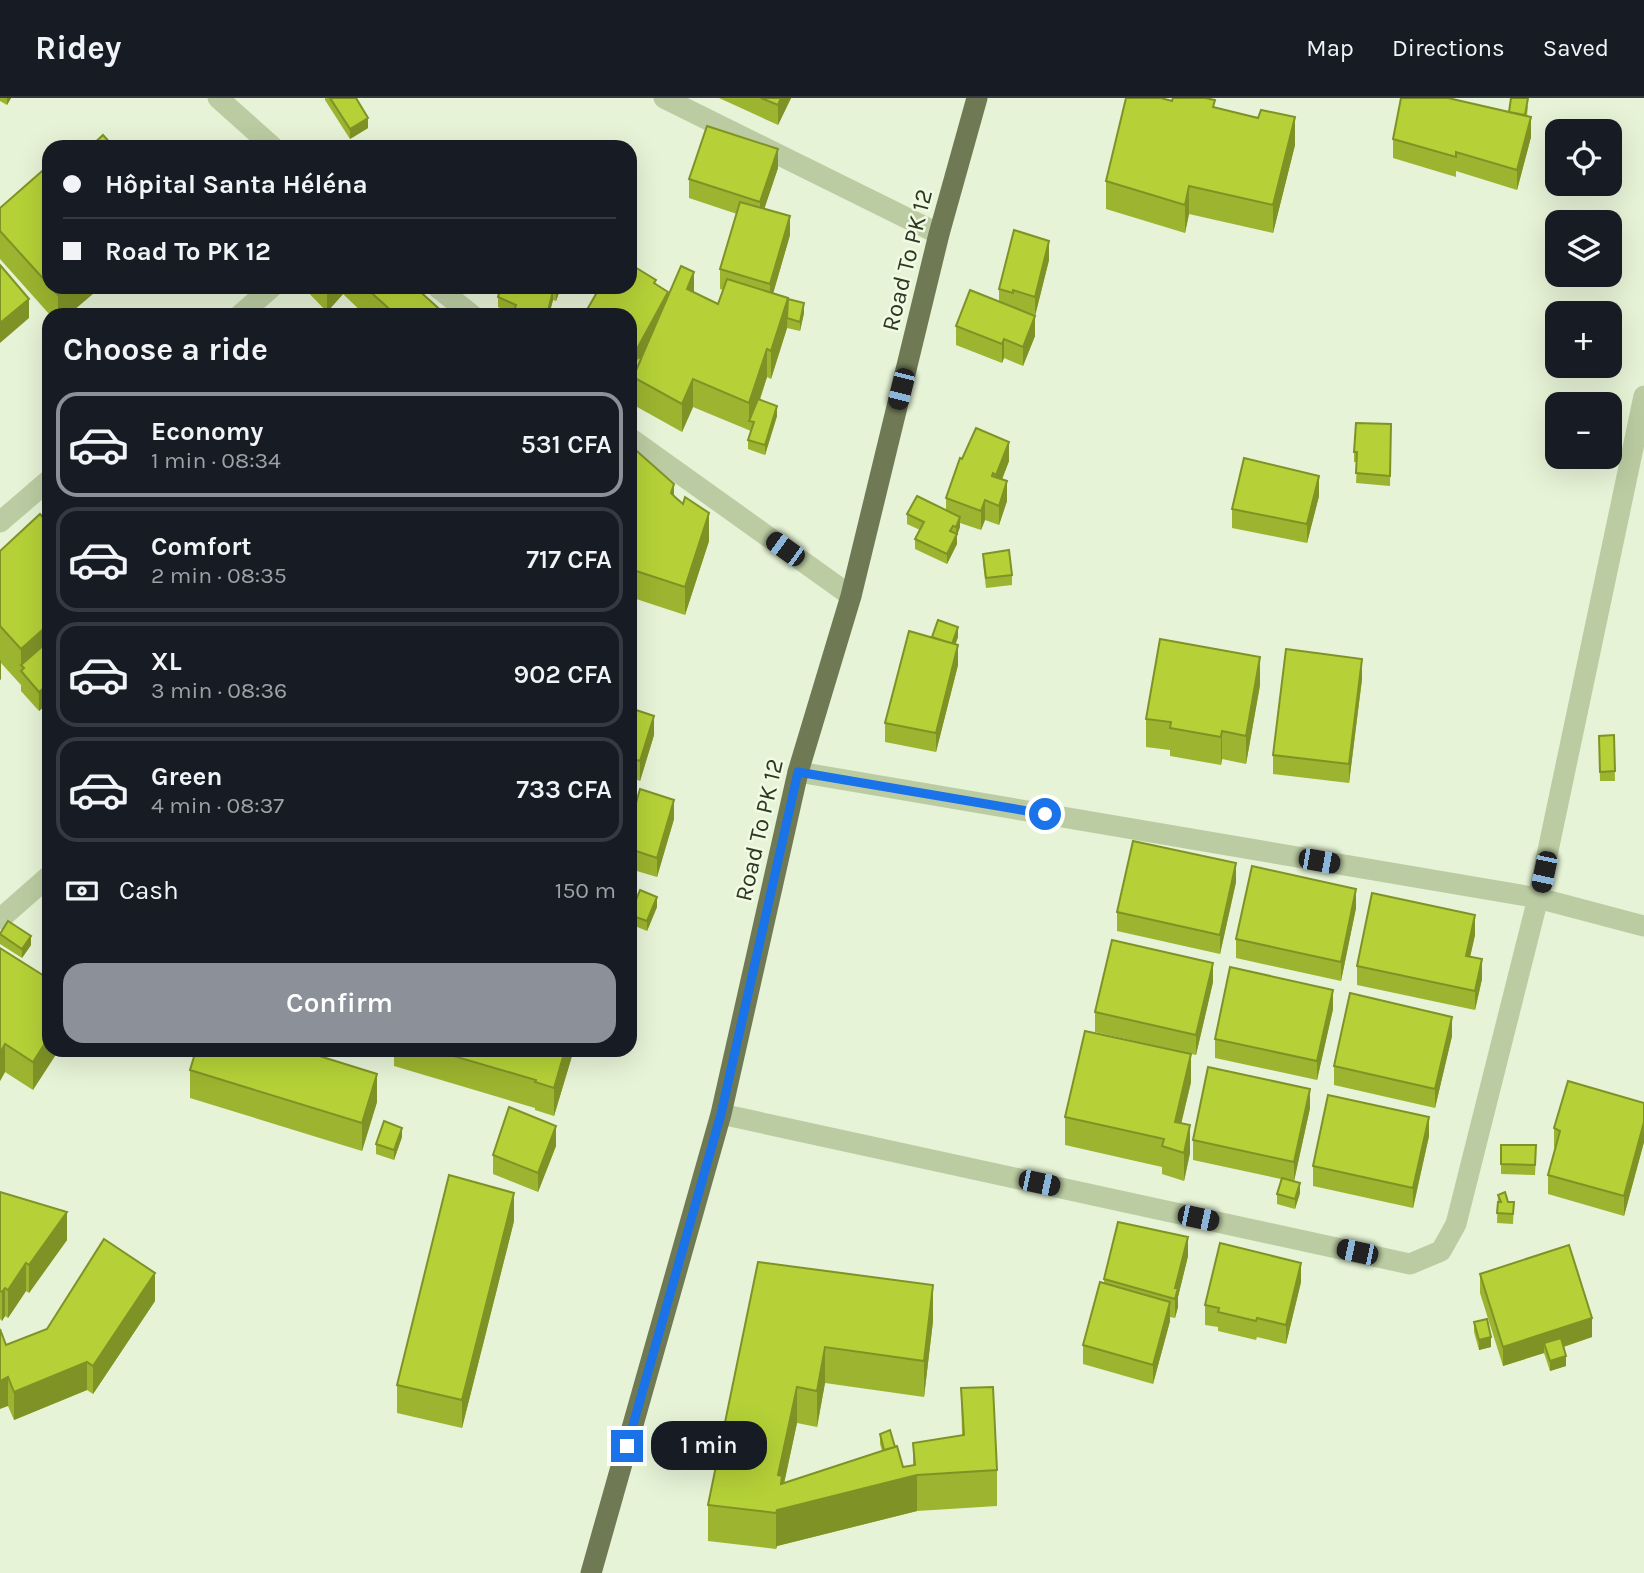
<!DOCTYPE html>
<html lang="en">
<head>
<meta charset="utf-8">
<style>
  :root { --surface:#171b24; --page:#20242c; --text:#f1f3f6; --muted:#9ea1a6; --line:#363941; --accent:#8c9099 }
  body { margin:0; font-family:Karla,sans-serif; background:var(--page); color:var(--text); height:100vh; display:flex; flex-direction:column; font-size:26px; white-space:nowrap }
  * { box-sizing:border-box; margin:0 }
  p { font-size:23px; color:var(--muted) }
  .icon { flex:none; width:38px; height:38px; fill:none; stroke:currentColor; stroke-width:2; stroke-linecap:round; stroke-linejoin:round }
  .map { position:relative; flex:1; overflow:hidden }
  .drawer { position:absolute; left:42px; top:210px; width:595px; height:749px; display:flex; flex-direction:column; background:var(--surface); border-radius:21px; box-shadow:0 7px 28px #0002 }
  .drawer>* { flex:none }
  .guide { position:absolute; left:42px; top:42px; width:595px; height:154px; border-radius:21px; box-shadow:0 7px 28px #0002; display:grid; align-content:center; height:154px; padding:0 21px; background:var(--surface) }
  .fabs { position:absolute; left:1545px; top:21px; display:grid; gap:14px }
  .fabs a { display:grid; place-items:center; width:77px; height:77px; border-radius:14px; background:var(--surface); box-shadow:0 7px 28px #0002; font-size:35px }
  .end { position:absolute; width:32px; height:32px; margin:-16px; border:9px solid #1a73e8; background:#fff; box-shadow:0 0 0 4px #fff }
  .from { border-radius:50% }
  .bubble { position:absolute; height:49px; border-radius:21px; background:var(--surface); box-shadow:0 7px 28px #0002; font-size:23px; font-weight:600; line-height:49px; text-align:center }
  .car { position:absolute; width:21px; height:42px; margin:-21px -10px; border-radius:9px; box-shadow:0 0 5px 2px #0007; background:linear-gradient(#222 24%,#8ab4d8 0 40%,#222 0 76%,#8ab4d8 0 86%,#222 0) }
  .guide b { display:flex; align-items:center; gap:24px; height:66px; font-size:26px }
  .guide b+b { border-top:2px solid var(--line) }
  .guide i { width:18px; height:18px; background:var(--text) }
  ul { padding:0; list-style:none }
  li { display:flex; align-items:center; gap:21px; height:105px; margin:0 14px 10px; padding:0 7px; border:4px solid var(--line); border-radius:21px }
  li div { flex:1 }
  li b { display:block; font-size:26px }
  li em { font-style:normal; font-weight:600 }
  li.active { border-color:var(--accent) }
  li>.icon { width:63px; height:63px; stroke-width:1.5 }
  h2 { padding:0 21px; font-size:32px; line-height:84px }
  .pay { display:flex; align-items:center; gap:18px; height:77px; padding:0 21px; font-size:26px }
  .pay p { margin-inline-start:auto }
  .button { display:flex; gap:14px; margin-top:auto; padding:14px 21px }
  .button a { flex:1; height:80px; border-radius:21px; background:var(--accent); color:#fff; font-size:28px; font-weight:600; line-height:80px; text-align:center }
  header { display:flex; align-items:center; gap:42px; box-sizing:border-box; height:98px; padding:0 35px; background:var(--surface); border-bottom:2px solid var(--line) }
  header strong { font-size:33px }
  nav { display:flex; gap:38px; margin-inline-start:auto; font-size:24px }
  .map>svg:first-child { display:block }
</style>
</head>
<body>
<header>
<strong>Ridey</strong>
<nav><a>Map</a><a>Directions</a><a>Saved</a></nav>
</header>
<div class="map">
<svg width="1644" height="1475" viewBox="0 0 1644 1475">
  <rect width="100%" height="100%" fill="#e6f3d6"/>
  <g fill="none" stroke-linecap="round" stroke-linejoin="round">
    <g stroke="#bbcca2" stroke-width="21">
      <path d="M218,0l55,49"/>
      <path d="M664,0l275,136"/>
      <path d="M437,189l35,28"/>
      <path d="M240,217l32,-28"/>
      <path d="M630,340l221,158"/>
      <path d="M0,424l49,-42"/>
      <path d="M798,674l740,126 106,28"/>
      <path d="M0,821l49,-43"/>
      <path d="M721,1016l689,150 31,-13 15,-27 82,-326 106,-502"/>
    </g>
    <path stroke="#6f7954" stroke-width="21" d="M591,1475l130,-459 77,-342 53,-176 88,-362 38,-136"/>
  </g>
  <g fill="#9cb42f">
    <path d="M0,0h11l-4,7 -7,-4z"/>
    <path d="M325,0h31l12,30 -18,11 -25,-39z"/>
    <path d="M719,0h72l-13,27z"/>
    <path d="M1172,3l43,7 80,37 -22,88 -84,-19 -4,19 -79,-24v-28z"/>
    <path d="M1528,8l-1,10 4,21 -14,53 -61,-19v6l-63,-19v-19l116,-27z"/>
    <path d="M49,67v122h52l-33,28h-18l-50,-56v-51z"/>
    <path d="M778,70l-14,40 26,27 -17,59 15,5 16,14 -4,18 -13,-3 -16,51 -4,-2 -7,23 17,16 -12,39 -17,-6v-9l3,-9 -58,-24 -11,25 -52,-29v-32l1,-2 -1,-1v-53l26,-30 12,11 26,-3 24,11 5,-14 -3,-1v-20l17,-55 -48,-16v-19z"/>
    <path d="M1049,162l-14,56v20l-12,30 -19,-8 -2,5 -46,-18v-19l43,-25v-12z"/>
    <path d="M303,189h112l31,28h-81l-22,-21 -16,18z"/>
    <path d="M501,189h60l-5,14 -3,-1 -4,15h-35l-16,-8v-10z"/>
    <path d="M1391,326l-1,62 -34,-3 1,-21h-3v-10z"/>
    <path d="M630,347l44,51 9,8 26,37 -24,74 -55,-18z"/>
    <path d="M962,361l47,2 -7,19 5,21 -8,24 -14,-5 -4,10 -21,-7v4l-3,8v9l-10,20 -32,-15v-10l5,-9 -13,-6v-10l39,-4v-12z"/>
    <path d="M1319,398l-12,47 -75,-15v-19z"/>
    <path d="M49,426v195l-1,-2v-7l-3,-4 -6,5 -18,-20v-6l-20,-22v16l-1,1v-129z"/>
    <path d="M983,456l29,21v10l-26,3 -3,-25z"/>
    <path d="M958,539l-3,8 3,20 -22,87 -51,-10v-19l47,-85z"/>
    <path d="M1362,581l-13,104 -76,-9v-19z"/>
    <path d="M1260,587l-14,79 -24,-5 -1,6 -51,-9v-6l-24,-3v-28z"/>
    <path d="M630,610l24,27 -14,46 -10,-4z"/>
    <path d="M1614,637l1,46h-15l-1,-45z"/>
    <path d="M674,721l-17,58 -27,-8v-45z"/>
    <path d="M1236,784l-16,72 -103,-23v-19z"/>
    <path d="M657,809l-10,24 -17,-7v-9z"/>
    <path d="M1356,810l-15,73 -105,-23v-19z"/>
    <path d="M0,836l31,11 -9,13 -22,-14z"/>
    <path d="M1475,837l-5,22 12,22 -7,31 -118,-25v-19z"/>
    <path d="M0,850l49,31 -16,111 -28,-18 -5,9z"/>
    <path d="M1213,884l-17,73 -101,-23v-20z"/>
    <path d="M1333,911l-16,71 -102,-22v-19z"/>
    <path d="M1452,938l-17,72 -101,-23v-19z"/>
    <path d="M394,952h178v6l-18,60 -19,-6v-2l-141,-42z"/>
    <path d="M190,972l187,32 -15,49 -172,-53z"/>
    <path d="M1191,984l-10,41 9,30 -6,28 -22,-7v-7l-97,-22v-28z"/>
    <path d="M1644,1005v39l-20,74 -76,-22v-19l7,-27 -1,-1v-19z"/>
    <path d="M1310,1010l-16,73 6,12 -5,16 -18,-5v-10l4,-15 -88,-19v-20z"/>
    <path d="M1429,1038l-16,72 -100,-22v-20z"/>
    <path d="M402,1039l-8,23 -18,-6v-10z"/>
    <path d="M1501,1047l35,10 -1,20 -34,-1z"/>
    <path d="M556,1048l-18,46 -45,-18v-19z"/>
    <path d="M0,1094l67,48 -38,53 -3,-2 -18,27 -3,-2 -3,5 -2,-2z"/>
    <path d="M1498,1097l10,7h6l-1,22 -16,-1z"/>
    <path d="M514,1123l-52,207 -65,-15v-28z"/>
    <path d="M1188,1158l-10,41v10l-3,11 -5,-1v4l-17,63 -70,-20v-19l21,-62v-4z"/>
    <path d="M758,1164l175,59 -9,76 -99,-14 -8,44 -20,-4 -13,60 98,-32 -2,-7v-10l15,13 8,20 10,-1v-23l49,-8 -1,-47 36,82v36l-80,5 -140,35 -1,3 -68,-8v-36z"/>
    <path d="M1480,1176l112,63 -28,10 2,19 -16,5 -6,-18 -41,13 -23,-73z"/>
    <path d="M1301,1184l-15,62 -29,-7 -1,3 -38,-9v-4l-13,-2v-20z"/>
    <path d="M155,1203l-62,93 -6,-4 -73,30 -6,-14 -2,-61z"/>
    <path d="M1474,1224l17,25 -12,3 -5,-18z"/>
  </g>
  <g fill="#7f9226">
    <path d="M7,0h4l-4,7z"/>
    <path d="M781,0h10l-13,27v-20z"/>
    <path d="M1295,19v28l-22,88v-28z"/>
    <path d="M1531,19v20l-14,53v-20z"/>
    <path d="M368,20v10l-18,11v-10z"/>
    <path d="M778,51v19l-18,54v-20z"/>
    <path d="M1189,88v28l-4,19v-28z"/>
    <path d="M790,118v19l-20,69v-20z"/>
    <path d="M1049,143v19l-14,56v-19z"/>
    <path d="M694,174v28l-7,-11z"/>
    <path d="M68,189h33l-33,28h-10v-20z"/>
    <path d="M327,189h16v7l-16,18z"/>
    <path d="M556,189h5l-5,14z"/>
    <path d="M553,193v9l-4,15h-2z"/>
    <path d="M668,194v20l-30,55 -5,4v-20z"/>
    <path d="M788,200l-1,30 -16,51v-28z"/>
    <path d="M29,201v19l-29,25v-20z"/>
    <path d="M804,205v10l-4,18v-9z"/>
    <path d="M1035,218v20l-12,30v-19z"/>
    <path d="M1004,241v19l-2,5v-19z"/>
    <path d="M767,251v28l-15,44h-3v-18z"/>
    <path d="M693,281v28l-11,25v-28z"/>
    <path d="M777,308v10l-12,39v-10z"/>
    <path d="M1009,344v19l-13,33v-19z"/>
    <path d="M1319,378v20l-12,47v-19z"/>
    <path d="M1007,383v20l-8,24v-19z"/>
    <path d="M674,386v28l-3,-19z"/>
    <path d="M985,402v20l-4,10v-19z"/>
    <path d="M709,415v28l-24,74v-28z"/>
    <path d="M960,419v10l-3,8v9l-10,20v-10l9,-18v-9z"/>
    <path d="M49,526v36l-25,8 -3,-3v-16z"/>
    <path d="M958,529v10l-6,17v-10z"/>
    <path d="M958,547v20l-22,87v-19z"/>
    <path d="M1260,559v28l-14,79v-28z"/>
    <path d="M1362,561v20l-13,104v-19z"/>
    <path d="M1,562v19l-1,1v-19z"/>
    <path d="M45,589v19l-6,5v-19z"/>
    <path d="M654,618v19l-14,46v-20z"/>
    <path d="M1222,633v28l-1,6v-28z"/>
    <path d="M674,702v19l-17,58v-19z"/>
    <path d="M1236,765v19l-16,72v-19z"/>
    <path d="M1356,791v19l-15,73v-19z"/>
    <path d="M657,799v10l-10,24v-10z"/>
    <path d="M1475,817v20l-9,40v-19z"/>
    <path d="M31,838v9l-9,13v-9z"/>
    <path d="M1482,861v20l-7,31v-19z"/>
    <path d="M1213,865v19l-17,73v-20z"/>
    <path d="M1333,892v19l-16,71v-19z"/>
    <path d="M1452,919v19l-17,72v-19z"/>
    <path d="M49,939v13h10l-26,40v-28z"/>
    <path d="M5,946v28l-5,9v-28z"/>
    <path d="M565,952h7v6l-18,60v-28z"/>
    <path d="M1191,956v28l-16,68v-28z"/>
    <path d="M377,976v28l-15,49v-28z"/>
    <path d="M1310,991v19l-16,73v-19z"/>
    <path d="M1429,1019v19l-16,72v-20z"/>
    <path d="M1644,1024v20l-20,74v-20z"/>
    <path d="M1190,1027v28l-6,28v-28z"/>
    <path d="M556,1028v20l-18,46v-19z"/>
    <path d="M402,1030v9l-8,23v-10z"/>
    <path d="M1300,1085v10l-5,16v-10z"/>
    <path d="M514,1095v28l-52,207v-28z"/>
    <path d="M67,1114v28l-38,53v-28z"/>
    <path d="M1188,1139v19l-10,41v10l-3,11v-30z"/>
    <path d="M26,1165v28l-18,27v-28z"/>
    <path d="M1301,1165v19l-15,62v-19z"/>
    <path d="M155,1175v28l-62,93v-28z"/>
    <path d="M933,1187v36l-9,76v-36z"/>
    <path d="M5,1190v28l-3,5v-29z"/>
    <path d="M1170,1204v19l-17,63v-19z"/>
    <path d="M1592,1220v19l-45,15 -3,-9v10l-41,13v-19z"/>
    <path d="M1491,1239v10l-12,3v-10z"/>
    <path d="M825,1249v36l-8,44v-36z"/>
    <path d="M1566,1258v10l-16,5v-10z"/>
    <path d="M87,1264v28l-73,30v-28z"/>
    <path d="M8,1279v29l-8,3v-28z"/>
    <path d="M797,1289v36l-15,70 135,-18v36l-140,35 -1,3v-36l2,-38z"/>
  </g>
  <g fill="#b5d137" stroke="#7f9226" stroke-width="2">
    <path d="M330,0h26l12,20 -18,11z"/>
    <path d="M761,0h20l-3,7z"/>
    <path d="M1126,0h35l11,3 1,-3h32l10,2 -2,7 45,11 3,-8 34,7 -22,88 -84,-19 -4,19 -79,-24z"/>
    <path d="M1401,0h47l83,19 -14,53 -61,-18v5l-63,-18z"/>
    <path d="M1511,0h17l-3,17 -16,-3z"/>
    <path d="M707,28l71,23 -18,53 -71,-23z"/>
    <path d="M103,37l11,12h-24z"/>
    <path d="M49,67v120l-49,-54v-23z"/>
    <path d="M740,104l50,14 -20,68 -50,-15z"/>
    <path d="M1014,132l35,11 -14,56 -22,-7v3l-14,-4z"/>
    <path d="M630,166l26,16 -2,3 14,9 -30,55 -5,4 -3,-2v-34h-46l16,-28h30z"/>
    <path d="M0,167l29,34 -29,24z"/>
    <path d="M681,168l13,6 -7,17 31,15 9,-25 61,19 -17,53 -4,-2 -18,54 -56,-24 -11,25 -49,-27z"/>
    <path d="M51,189h17l-10,8z"/>
    <path d="M365,189h50l31,28h-50z"/>
    <path d="M501,189h41l11,4 -6,24h-24l-9,-4 2,-6 -18,-8z"/>
    <path d="M970,192l65,26 -12,31 -19,-8 -2,5 -46,-18z"/>
    <path d="M788,201l16,4 -4,19 -13,-4z"/>
    <path d="M638,259l3,2 -8,18v18l-3,-2v-22z"/>
    <path d="M758,301l19,7 -12,39 -17,-5 6,-18 -5,-1z"/>
    <path d="M1356,325l35,1 -1,52 -34,-3 1,-21h-3z"/>
    <path d="M976,330l33,14 -13,33 -3,-2 -1,3 15,5 -8,25 -14,-6 -4,11 -35,-13 14,-40 2,1z"/>
    <path d="M630,347l44,39 -3,9 4,4 8,7 2,-7 24,16 -24,74 -55,-18z"/>
    <path d="M1244,360l75,18 -12,48 -75,-15z"/>
    <path d="M917,398l43,21 -4,10 -3,-1 -3,5 7,3 -10,20 -32,-15 9,-17 -17,-8z"/>
    <path d="M40,416l9,10v100l-28,25 -21,-23v-75z"/>
    <path d="M1009,452l3,25 -26,3 -3,-24z"/>
    <path d="M938,522l20,7 -6,17 -20,-7z"/>
    <path d="M909,533l49,14 -22,88 -51,-10z"/>
    <path d="M1160,541l100,18 -14,79 -24,-5 -1,6 -51,-9 1,-6 -25,-3z"/>
    <path d="M45,546l4,5v43l-4,-5 -6,5 -18,-21 3,-3 -3,-3z"/>
    <path d="M1286,551l76,10 -13,105 -76,-9z"/>
    <path d="M630,610l24,8 -14,45 -10,-3z"/>
    <path d="M1614,637l1,36 -15,1 -1,-36z"/>
    <path d="M640,691l34,11 -17,58 -27,-9v-25z"/>
    <path d="M1133,743l103,22 -16,72 -103,-23z"/>
    <path d="M1252,768l104,23 -15,73 -105,-23z"/>
    <path d="M640,792l17,7 -10,24 -17,-6z"/>
    <path d="M1372,795l103,22 -9,41 16,3 -7,32 -118,-25z"/>
    <path d="M8,823l23,15 -9,13 -22,-15z"/>
    <path d="M1112,842l101,23 -17,72 -101,-23z"/>
    <path d="M0,850l49,31v58l-16,25 -28,-18 -5,9z"/>
    <path d="M1230,869l103,23 -16,71 -102,-22z"/>
    <path d="M1350,895l102,24 -17,72 -101,-23z"/>
    <path d="M1085,933l106,23 -16,68 15,3 -6,28 -22,-7 2,-7 -99,-22z"/>
    <path d="M196,952h104l77,24 -15,49 -172,-53z"/>
    <path d="M433,952h132l-11,38 -19,-6 1,-2z"/>
    <path d="M1208,969l102,22 -16,73 -101,-22z"/>
    <path d="M1568,983l76,22v19l-20,74 -76,-21 12,-44 -6,-3z"/>
    <path d="M1328,997l101,22 -16,71 -100,-22z"/>
    <path d="M509,1009l47,19 -18,47 -45,-18z"/>
    <path d="M384,1023l18,7 -8,22 -18,-6z"/>
    <path d="M1501,1047h35l-1,20 -34,-1z"/>
    <path d="M449,1077l65,18 -52,207 -65,-15z"/>
    <path d="M1282,1080l18,5 -5,16 -18,-5z"/>
    <path d="M0,1094l67,20 -38,53 -3,-2 -18,27 -3,-2 -3,4 -2,-1z"/>
    <path d="M1505,1094l3,10h6l-1,12 -16,-1 1,-11h3l-3,-7z"/>
    <path d="M1118,1124l70,15 -13,51h3l-3,11 -71,-20z"/>
    <path d="M104,1141l51,34 -62,93 -6,-4 -73,30 -6,-15 -8,4v-52l6,16 41,-16z"/>
    <path d="M1220,1145l81,20 -15,62 -29,-7 -1,3 -38,-9 1,-4 -14,-3z"/>
    <path d="M1569,1147l23,73 -89,29 -23,-73z"/>
    <path d="M758,1164l175,23 -9,76 -99,-14 -8,44 -20,-4 -19,88 4,1 -1,8 116,-38 6,21 12,-2 -2,-22 51,-8 -3,-47 32,-1 4,83 -80,5 -140,35 -1,3 -68,-8z"/>
    <path d="M1100,1184l70,20 -17,63 -70,-20z"/>
    <path d="M1487,1221l4,18 -12,3 -5,-18z"/>
    <path d="M1561,1240l5,18 -16,5 -6,-18z"/>
    <path d="M890,1332l5,17 -11,3 -4,-16z"/>
  </g>
  <g fill="none" stroke-linecap="round" stroke-linejoin="round">
    <path stroke="#1a73e8" stroke-width="9" d="M627,1348l94,-332 77,-342 247,42"/>
  </g>
  <g text-anchor="middle" stroke-width="5" stroke-linejoin="round" paint-order="stroke">
    <g font-size="24" fill="#313625" stroke="#effbe3">
      <text transform="translate(907 162) rotate(-76)" y="8">Road To PK 12</text>
      <text transform="translate(759 732) rotate(-77)" y="8">Road To PK 12</text>
    </g>
  </g>
</svg>
<div class="fabs">
<a><svg class="icon" aria-label="locate" viewBox="0 0 24 24"><circle cx="12" cy="12" r="6"/><path d="M12 2v4M12 18v4M2 12h4M18 12h4"/></svg></a>
<a><svg class="icon" aria-label="layers" viewBox="0 0 24 24"><path d="M12 4l9 5-9 5-9-5zM3 14l9 5 9-5"/></svg></a>
<a>+</a>
<a>−</a>
</div>
<i class="end from" style="left:1045px;top:716px"></i>
<i class="end" style="left:627px;top:1348px"></i>
<div class="bubble" style="left:651px;top:1323px;width:116px">1 min</div>
<i class="car" style="left:901px;top:291px;rotate:194deg"></i>
<i class="car" style="left:785px;top:451px;rotate:306deg"></i>
<i class="car" style="left:1319px;top:763px;rotate:100deg"></i>
<i class="car" style="left:1544px;top:774px;rotate:192deg"></i>
<i class="car" style="left:1039px;top:1085px;rotate:102deg"></i>
<i class="car" style="left:1198px;top:1120px;rotate:102deg"></i>
<i class="car" style="left:1357px;top:1154px;rotate:282deg"></i>
<div class="guide">
<b><i class="from"></i>Hôpital Santa Héléna</b>
<b><i></i>Road To PK 12</b>
</div>
<section class="drawer">
<h2>Choose a ride</h2>
<ul>
<li class="active"><svg class="icon" aria-label="car" viewBox="0 0 24 24"><path d="M5 17H2v-5l4-1 3-4h7l3 4 3 1v5h-3M9 17h6M6 11h13"/><circle cx="7" cy="17" r="2"/><circle cx="17" cy="17" r="2"/></svg><div><b>Economy</b><p>1 min · 08:34</p></div><em>531 CFA</em></li>
<li><svg class="icon" aria-label="car" viewBox="0 0 24 24"><path d="M5 17H2v-5l4-1 3-4h7l3 4 3 1v5h-3M9 17h6M6 11h13"/><circle cx="7" cy="17" r="2"/><circle cx="17" cy="17" r="2"/></svg><div><b>Comfort</b><p>2 min · 08:35</p></div><em>717 CFA</em></li>
<li><svg class="icon" aria-label="car" viewBox="0 0 24 24"><path d="M5 17H2v-5l4-1 3-4h7l3 4 3 1v5h-3M9 17h6M6 11h13"/><circle cx="7" cy="17" r="2"/><circle cx="17" cy="17" r="2"/></svg><div><b>XL</b><p>3 min · 08:36</p></div><em>902 CFA</em></li>
<li><svg class="icon" aria-label="car" viewBox="0 0 24 24"><path d="M5 17H2v-5l4-1 3-4h7l3 4 3 1v5h-3M9 17h6M6 11h13"/><circle cx="7" cy="17" r="2"/><circle cx="17" cy="17" r="2"/></svg><div><b>Green</b><p>4 min · 08:37</p></div><em>733 CFA</em></li>
</ul>
<div class="pay"><svg class="icon" aria-label="cash" viewBox="0 0 24 24"><path d="M3 7h18v10H3z"/><circle cx="12" cy="12" r="2"/></svg>Cash<p>150 m</p></div>
<div class="button"><a>Confirm</a></div>
</section>
</div>
</body>
</html>
